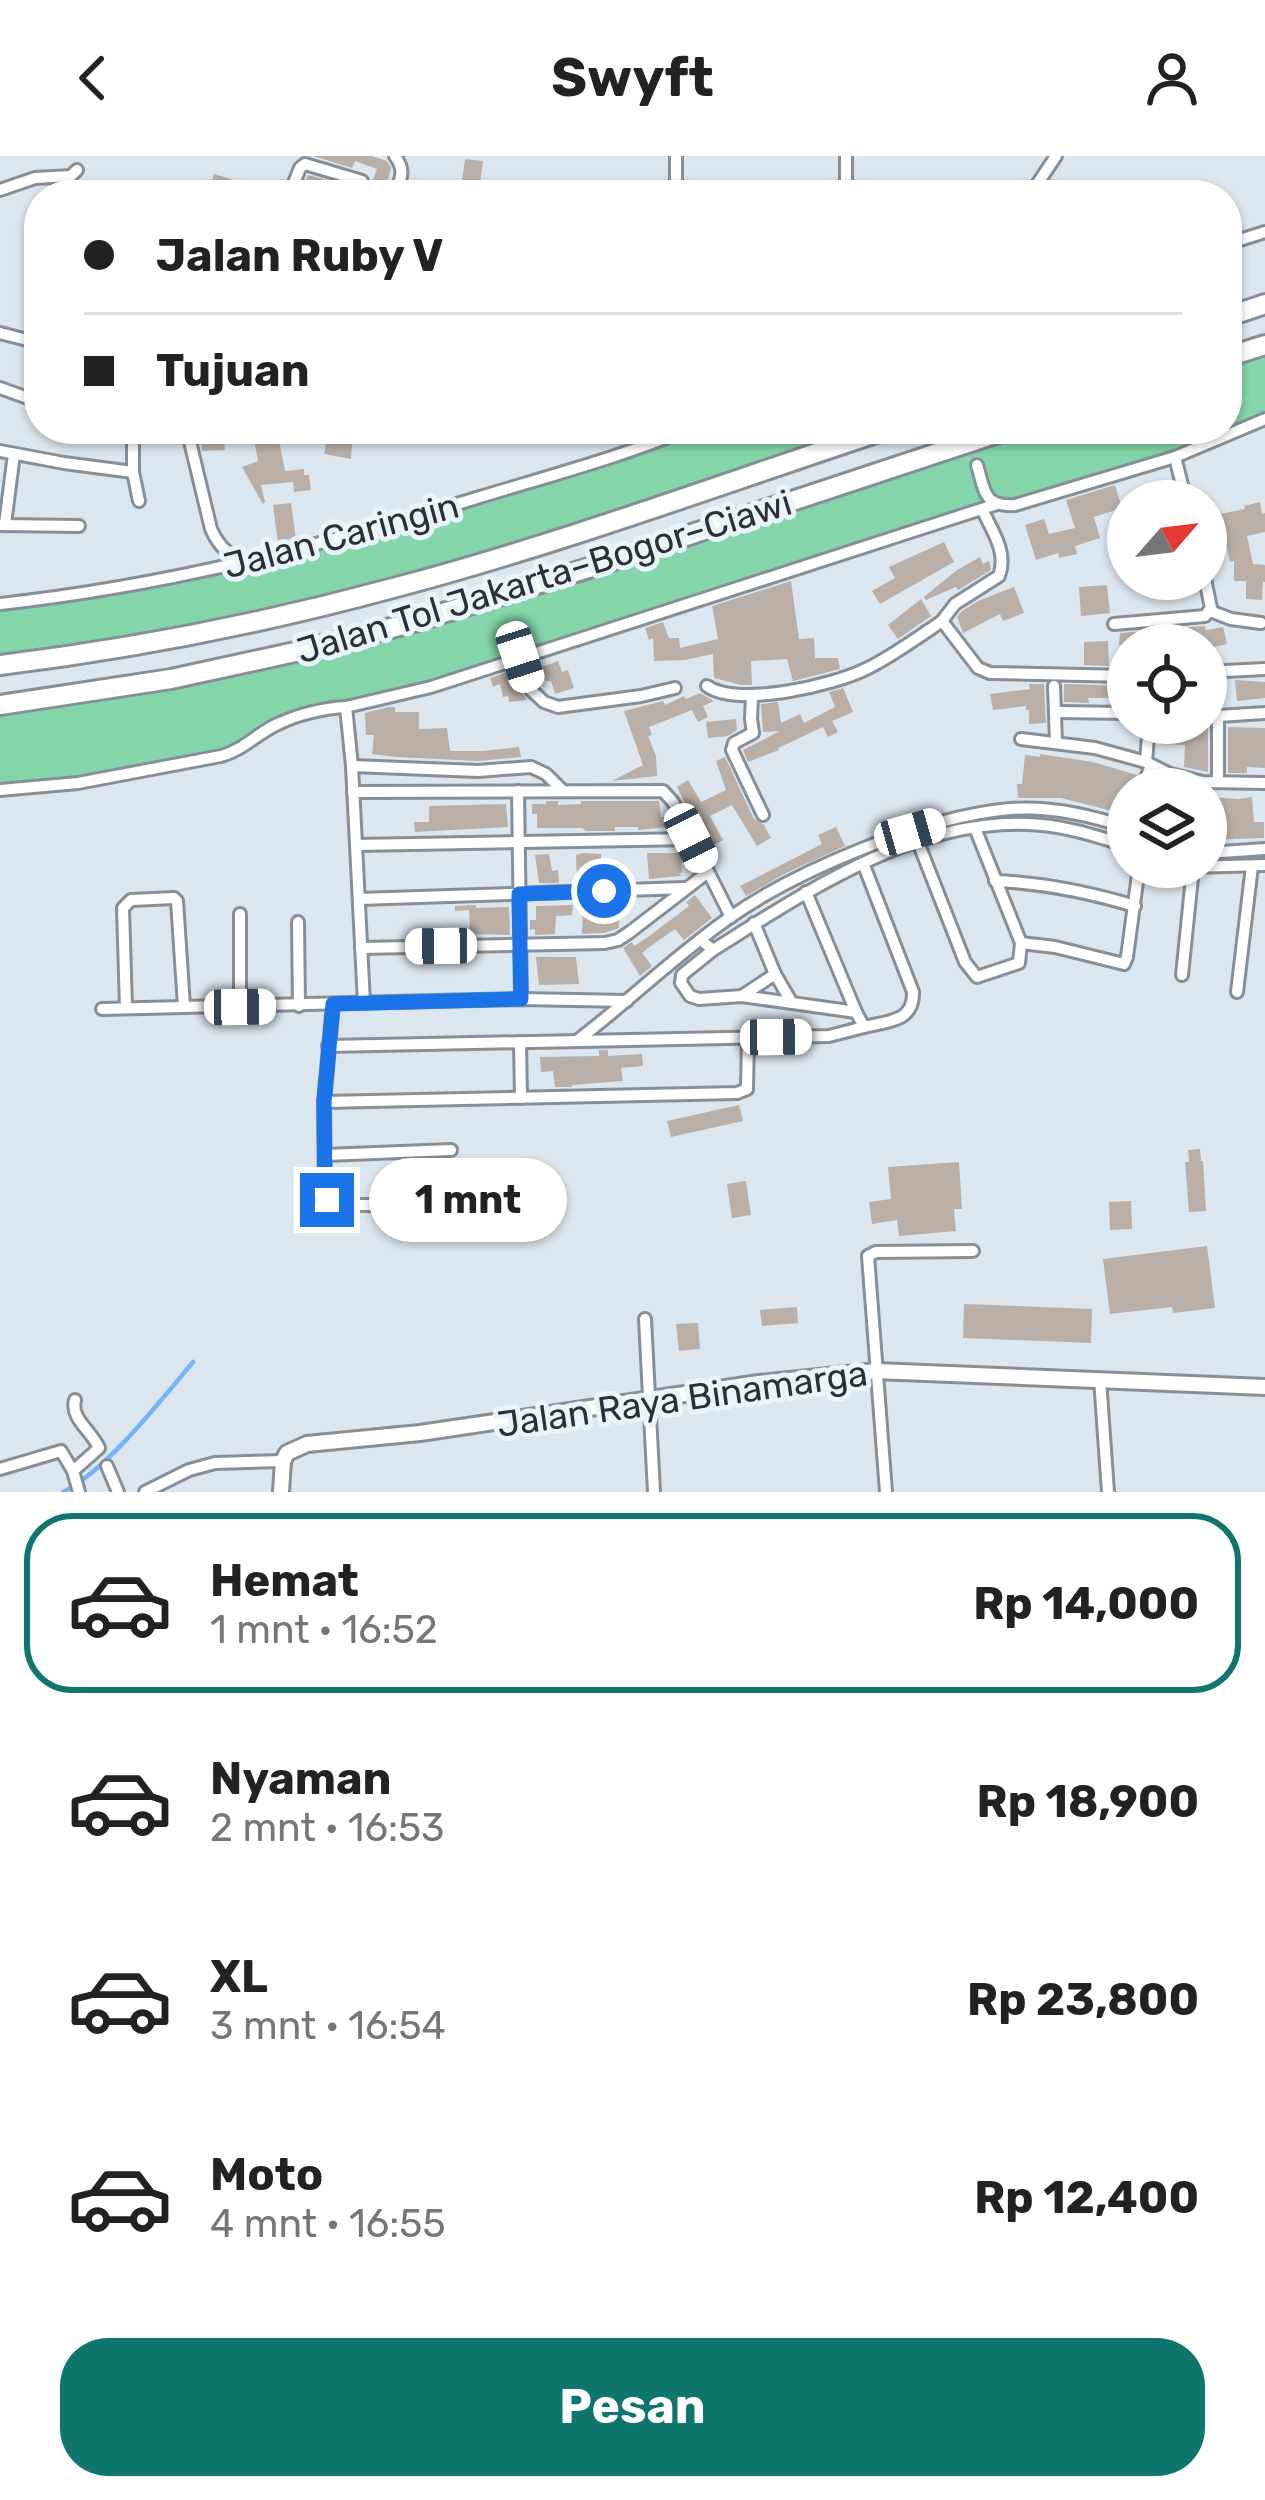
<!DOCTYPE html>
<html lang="id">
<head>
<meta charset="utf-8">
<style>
  :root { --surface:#fff; --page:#f2f2f2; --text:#222; --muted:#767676; --line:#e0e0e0; --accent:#0f766e }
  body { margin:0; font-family:Rubik,sans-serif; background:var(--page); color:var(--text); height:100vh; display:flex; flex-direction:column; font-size:45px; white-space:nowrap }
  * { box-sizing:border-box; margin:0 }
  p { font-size:39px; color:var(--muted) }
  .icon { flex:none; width:66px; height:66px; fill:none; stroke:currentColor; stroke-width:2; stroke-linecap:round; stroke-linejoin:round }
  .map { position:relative; height:1336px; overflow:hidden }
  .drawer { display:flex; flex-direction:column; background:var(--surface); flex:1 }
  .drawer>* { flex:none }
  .guide { position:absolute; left:24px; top:24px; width:1218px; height:264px; border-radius:48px; box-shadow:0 3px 9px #0004; display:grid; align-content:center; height:264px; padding:0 60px; background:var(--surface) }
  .needle { width:78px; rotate:62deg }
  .buttons { position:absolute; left:1107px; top:324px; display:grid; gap:24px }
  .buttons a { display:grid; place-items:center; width:120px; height:120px; border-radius:50%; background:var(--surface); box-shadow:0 3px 9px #0004; font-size:60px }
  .end { position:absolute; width:54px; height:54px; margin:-27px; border:15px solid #1a73e8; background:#fff; box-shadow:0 0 0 6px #fff }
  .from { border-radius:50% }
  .bubble { position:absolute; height:84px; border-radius:42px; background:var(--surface); box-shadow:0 3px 9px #0004; font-size:39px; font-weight:700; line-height:84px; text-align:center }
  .car { position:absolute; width:36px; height:72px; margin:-36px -18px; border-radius:15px; box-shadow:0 0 9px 3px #0007; background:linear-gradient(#fff 24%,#345 0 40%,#fff 0 76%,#345 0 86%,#fff 0) }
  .guide b { display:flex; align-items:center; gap:42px; height:114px; font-size:45px }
  .guide b+b { border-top:3px solid var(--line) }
  .guide i { width:30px; height:30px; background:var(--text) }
  ul { padding:21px 0 0; list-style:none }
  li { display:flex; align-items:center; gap:36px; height:180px; margin:0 24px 18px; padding:0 36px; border:6px solid transparent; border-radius:48px }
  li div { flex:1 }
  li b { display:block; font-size:45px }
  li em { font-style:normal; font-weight:700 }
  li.selected { border-color:var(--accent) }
  li>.icon { width:108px; height:108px; stroke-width:1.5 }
  .action { display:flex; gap:24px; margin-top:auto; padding:24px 60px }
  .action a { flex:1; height:138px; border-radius:48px; background:var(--accent); color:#fff; font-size:48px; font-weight:700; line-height:138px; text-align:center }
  header { display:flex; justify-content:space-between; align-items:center; height:156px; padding:0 60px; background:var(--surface); font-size:54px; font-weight:700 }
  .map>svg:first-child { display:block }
</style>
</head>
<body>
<header><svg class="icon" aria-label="back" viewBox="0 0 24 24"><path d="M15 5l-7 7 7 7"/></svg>Swyft<svg class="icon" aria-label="person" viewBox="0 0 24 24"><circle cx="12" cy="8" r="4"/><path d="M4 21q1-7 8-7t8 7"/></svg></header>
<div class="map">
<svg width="1265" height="1336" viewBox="0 0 1265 1336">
  <rect width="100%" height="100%" fill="#dce6ef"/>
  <g fill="#84d5a9">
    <path d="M1265,189v75l-57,24 -205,61 -572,182 -152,36 -58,33 -221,34v-85l290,-52 720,-224h217v-72z"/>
    <path d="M688,273h200l-489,158 -399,78v-61l273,-48z"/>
  </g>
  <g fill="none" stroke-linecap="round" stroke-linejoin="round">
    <path stroke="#75b2fc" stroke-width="4.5" d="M63,1336c43,-21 99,-93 130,-130"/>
  </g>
  <g fill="#b9afa7">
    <path d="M313,0h59l15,5 4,7 -7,27h-84l8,-20 57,15 6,-5 6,-16 -22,-8 -3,7z"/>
    <path d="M465,3l18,2 -4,30 -18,-2z"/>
    <path d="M214,18l20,6 -1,2 10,4 21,4v5h-32l-22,-7z"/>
    <path d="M201,273h22l2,21 -23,1z"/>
    <path d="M252,273h23v11h4l6,31 19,-2v6h5l2,15 -17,2 -1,-10 -32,3 4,17 -2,2 -21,-37 16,-6z"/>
    <path d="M329,273h24l-2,30 -27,-5 2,-11 5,1z"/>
    <path d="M1115,329l7,23 -28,9 6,21 -25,8 2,8 -18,4 -1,-5 -22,7 -11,-35 19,-6 5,15 26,-6 -9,-28z"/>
    <path d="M1260,346l2,12 3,-1v19l-18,4 6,28 12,1v17h-2l-1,18 -16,-1v-18h-12v-20l-4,1 -6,-28 -9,2 -5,-20 35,-7 -1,-3z"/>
    <path d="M291,347l5,36 -18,4 -5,-38z"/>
    <path d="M944,386l10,20 -74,42 -8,-13 23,-13 -6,-11z"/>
    <path d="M980,401l3,7 6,-3 2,9 -33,20 -2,-3 -30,13 -2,-3 33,-27z"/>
    <path d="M791,425l8,58 15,-1 1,20h23l2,11 -47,12 -6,-22 -36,2 1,24h-11l-27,-7 -1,-24 -28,6 -31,1 -1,-23 -4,2 -4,-12 18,-6 6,16h10l1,10 38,-9 -6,-33z"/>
    <path d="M1107,429l3,28 -29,3 -2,-29z"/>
    <path d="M1014,431l10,26 -21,8 -3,-7 -37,19 -6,-16 5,-6 16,-10z"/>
    <path d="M921,443l10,17 -33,23 -10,-14z"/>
    <path d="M1205,470l1,4 17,-3 4,17 -21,5v-4h-87l1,-12z"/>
    <path d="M1108,485l1,25 -25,-1v-23z"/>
    <path d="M558,505l4,11 6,-2 6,18 -19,6 -4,-13h-5l-4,-14z"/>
    <path d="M514,514l8,23 5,7 -18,2 -1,-6 -5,1 -3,-13 -7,3 -3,-9z"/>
    <path d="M1235,524l30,2v16l-28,3z"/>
    <path d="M1029,528h15l2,39 -17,1v-14h-3v-4l-33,4 -3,-16 40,-5z"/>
    <path d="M1064,528l64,2v12h-40l1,5 -25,-1z"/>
    <path d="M843,532l10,24 -21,9 6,11 -10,5 -5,-10 -45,21 1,2 -31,12 -5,-12 37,-19 -17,1 -2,-28 17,-2 3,21 19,-9 4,9 31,-16 -6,-15z"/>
    <path d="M700,537l14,8 -11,5 5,11 -10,5 -6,-12 -43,17 3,8 -4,1 8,20 1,20 -45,5 31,-16 -19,-54 39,-10 2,4 19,-9 2,3z"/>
    <path d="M389,551h6v5h24v17l28,-1 3,23h33l36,-4 2,10 -43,4 -82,-4 -24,-3 2,-19h-8l-1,-22z"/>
    <path d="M736,563l1,11 -9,6 -20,2 -2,-16z"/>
    <path d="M1161,567l47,1v48l-24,-5 1,-22 -25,-1z"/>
    <path d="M1228,571l37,1v40l-18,-1v6h-19z"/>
    <path d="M1040,598l53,8 44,13 -5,14h-5l-7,24 -59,-15h-43l-1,-14h5l3,-29 15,2z"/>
    <path d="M725,601l29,62 10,6 7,13 -14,8 -25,-41 -22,11 13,24 -12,7 -10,-20 -1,7 -23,-47 11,-7 13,22 25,-12 -10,-29z"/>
    <path d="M1207,641l32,2 13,-2 2,25h10v16l-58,2z"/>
    <path d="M546,645h12v4l23,-1v-3h78l2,16h7v10l-30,3v-3h-23v4h-29l-4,-3h-45v-14h-5v-10h14z"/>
    <path d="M506,648l2,23 -93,5 -1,-10h15v-16z"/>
    <path d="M836,671l9,19 -59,27 -40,23 -6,-10 82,-42 -4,-9z"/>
    <path d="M583,697l18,1 1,24 -25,1 -1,-24z"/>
    <path d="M647,697h34l1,20h-3l2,3 -32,3z"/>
    <path d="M549,698l3,17 6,-1 1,13h-20l-4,-28z"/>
    <path d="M695,739l17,23 -28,22 -9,-11 -27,19 -6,5 10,13 -12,10 -17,-28 9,-6 2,4 14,-9 41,-31 -3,-4z"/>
    <path d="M476,749v3l33,-1 1,28 -40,-1 -1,-24 -14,1v-5z"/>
    <path d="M573,749l-1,10 -16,1 -1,18 -20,1v-6l-5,1v-10h6v-14z"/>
    <path d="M598,749h21v23l-15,5 -22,1 1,-28z"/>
    <path d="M536,801h40l3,27 -40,1z"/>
    <path d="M599,894h9v6l34,-2 1,12 -22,2 2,13 -51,4v2h-17l-2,-16 -12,1 -1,-15 59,-1z"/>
    <path d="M739,949l4,16 -72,16 -4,-16z"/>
    <path d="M1200,993l1,12h2l3,50 -17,1 -4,-50h4l-1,-12z"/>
    <path d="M959,1006l3,47h-8l2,22 -57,5 -2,-16 -25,4 -3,-22 22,-3 -3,-32z"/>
    <path d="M746,1025l5,34 -19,3 -5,-34z"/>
    <path d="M1131,1045l1,28 -22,1 -1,-28z"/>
    <path d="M1207,1090l8,62 -42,5 -1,-6 -62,7 -7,-55z"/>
    <path d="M964,1148l128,5 -1,34 -128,-5z"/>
    <path d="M797,1151l1,16 -36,3 -2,-16z"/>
    <path d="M698,1167l2,26 -21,2 -3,-27z"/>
  </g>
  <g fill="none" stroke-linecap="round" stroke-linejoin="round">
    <path stroke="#b9c1c9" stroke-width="10" stroke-dasharray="10 5" stroke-linecap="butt" d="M962,273l15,36"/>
    <defs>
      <g id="street">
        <path d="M676,0v39"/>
        <path d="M846,0v28l3,3 14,2 1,6"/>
        <path d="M0,34l35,-12 36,-2 6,-6"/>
        <path d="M289,39l11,-27 5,-4 57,17"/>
        <path d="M394,39c7,-16 12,-24 1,-39"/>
        <path d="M1030,39l26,-39"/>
        <path d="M1227,88l38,-12"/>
        <path d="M0,177l39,10"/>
        <path d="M0,232l39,14"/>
        <path d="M133,273v43l6,29"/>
        <path d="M187,273l24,100c7,16 16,25 32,32"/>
        <path d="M0,295l64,12 69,9"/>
        <path d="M1175,301l11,44"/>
        <path d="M977,309c8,26 6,42 38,40l160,-48 90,-38"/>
        <path d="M5,368l9,-70"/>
        <path d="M0,369l79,1"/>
        <path d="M0,448c164,-18 322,-58 480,-107 69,-21 141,-40 208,-68"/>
        <path d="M1210,455l21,8 30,4"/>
        <path d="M942,465l36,47 12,5 138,3"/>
        <path d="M1114,468l91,-8 6,-8 -6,-29"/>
        <path d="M520,501l11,33 13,12 14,5 83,-11 34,-8"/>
        <path d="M1206,516l59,-3"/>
        <path d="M707,530c30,22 127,-1 159,-17 23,-11 45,-27 66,-41l10,-7 13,-17 44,-28c9,-24 -7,-45 -17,-67"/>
        <path d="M1054,530l2,56"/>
        <path d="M752,540l-1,23 2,14 -19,10 -2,7 31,65"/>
        <path d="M346,551l85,-20 566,-183"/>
        <path d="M1057,556l71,1"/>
        <path d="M1021,583l74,9 51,14 24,12 33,8 62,1"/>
        <path d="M1146,606l3,-39"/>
        <path d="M352,610l126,5 53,-4 15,7 16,16"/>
        <path d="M1218,626v-66l47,-3"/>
        <path d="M1142,633l9,-24"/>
        <path d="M0,634l78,-7 143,-27c23,-6 37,-24 59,-33 19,-9 45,-15 66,-16l6,59 12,237"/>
        <path d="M518,635l3,208"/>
        <path d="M353,636l310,-1 10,11 58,115"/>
        <path d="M918,686l47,120 12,15 42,-14 2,-20 -46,-115"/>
        <path d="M356,689l335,-6"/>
        <path d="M1206,697l59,-4"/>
        <path d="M1190,711l75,-2"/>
        <path d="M995,725c49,2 93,11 140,25"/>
        <path d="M806,736l50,120"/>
        <path d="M359,743l326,-11"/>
        <path d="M298,766l1,84"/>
        <path d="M754,767l21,51 17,29"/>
        <path d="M701,784l12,10c95,-59 198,-130 315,-126 35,1 68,12 100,22"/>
        <path d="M1021,787l34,4 69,17 3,-7 12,-90"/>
        <path d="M361,792l244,-5 13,-3 12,-8 78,-60"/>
        <path d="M713,794l-31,25 -1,8 9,13 9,3 43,-3 114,16 8,15c24,-6 50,-5 49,-35l-50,-129"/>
        <path d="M1182,819l11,-107"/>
        <path d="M1237,836l15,-126"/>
        <path d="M742,840l33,-22"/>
        <path d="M333,848l-9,98 1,94c20,17 85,5 113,4"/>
        <path d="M240,851v-93"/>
        <path d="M126,852l-3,-100 8,-8 43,-2 3,3 7,105"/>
        <path d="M102,853l419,-10 106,2"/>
        <path d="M578,884c51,-39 98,-85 151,-122 68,-48 198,-102 281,-109 40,-3 81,6 118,19"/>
        <path d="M520,886l1,56"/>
        <path d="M328,890l501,-10 35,-9"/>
        <path d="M324,946l413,-9 10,-4 1,-52"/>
        <path d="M325,999l126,-5"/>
        <path d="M645,1163l9,173"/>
        <path d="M1100,1223l8,113"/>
        <path d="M75,1244c-5,19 17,31 24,48l-26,23 6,21"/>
        <path d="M107,1310l11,26"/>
        <path d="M0,1313l61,-18 12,20"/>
        <path d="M145,1336l44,-22 26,-7 68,-2"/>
        <path d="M886,1336l-18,-236 8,-4 97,-1"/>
      </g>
      <path id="secondary" d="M281,1336l2,-31 4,-8 20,-9 113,-11 339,-50 117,-12 389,16"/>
      <g id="highway">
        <path d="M1227,161l38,-13"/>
        <path d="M1227,201l38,-12"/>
        <path d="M0,509c133,-16 264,-42 393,-77 167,-44 331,-105 495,-159"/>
        <path d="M0,549l171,-26 124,-27 112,-28 182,-56 421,-139"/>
      </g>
    </defs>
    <use href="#street" stroke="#868f97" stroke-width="16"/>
    <use href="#secondary" stroke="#868f97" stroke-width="20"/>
    <use href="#highway" stroke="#868f97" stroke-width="24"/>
    <use href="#street" stroke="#fff" stroke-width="10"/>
    <use href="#secondary" stroke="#fff" stroke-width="14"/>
    <use href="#highway" stroke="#fff" stroke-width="18"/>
  </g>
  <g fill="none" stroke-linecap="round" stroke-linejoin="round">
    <path stroke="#1a73e8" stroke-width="15" d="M327,1044l-2,-4 -1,-94 9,-98 188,-5 -2,-105 85,-3"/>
  </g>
  <g text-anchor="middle" stroke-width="10" stroke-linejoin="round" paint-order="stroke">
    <g font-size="36" fill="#2c2f33" stroke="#e9f3fc">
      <text transform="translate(341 379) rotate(-15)" y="13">Jalan Caringin</text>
      <text transform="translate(544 420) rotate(-17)" y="13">Jalan Tol Jakarta–Bogor–Ciawi</text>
      <text transform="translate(682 1242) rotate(-8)" y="13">Jalan Raya Binamarga</text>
    </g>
  </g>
</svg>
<div class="buttons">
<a><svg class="needle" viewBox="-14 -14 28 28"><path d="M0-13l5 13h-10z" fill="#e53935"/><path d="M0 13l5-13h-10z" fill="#767676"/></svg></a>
<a><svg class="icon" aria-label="locate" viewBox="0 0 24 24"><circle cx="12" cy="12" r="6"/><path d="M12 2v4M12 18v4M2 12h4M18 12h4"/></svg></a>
<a><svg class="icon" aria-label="layers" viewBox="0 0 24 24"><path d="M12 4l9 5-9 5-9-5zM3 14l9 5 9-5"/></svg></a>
</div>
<i class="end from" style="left:604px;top:735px"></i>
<i class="end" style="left:327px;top:1044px"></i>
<div class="bubble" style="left:369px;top:1002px;width:198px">1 mnt</div>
<i class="car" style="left:520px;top:501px;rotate:162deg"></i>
<i class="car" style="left:910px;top:676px;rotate:74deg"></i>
<i class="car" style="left:691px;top:682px;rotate:153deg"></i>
<i class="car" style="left:441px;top:790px;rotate:269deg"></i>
<i class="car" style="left:240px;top:851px;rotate:89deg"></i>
<i class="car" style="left:776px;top:881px;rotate:89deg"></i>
<div class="guide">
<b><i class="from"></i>Jalan Ruby V</b>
<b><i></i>Tujuan</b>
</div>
</div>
<section class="drawer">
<ul>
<li class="selected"><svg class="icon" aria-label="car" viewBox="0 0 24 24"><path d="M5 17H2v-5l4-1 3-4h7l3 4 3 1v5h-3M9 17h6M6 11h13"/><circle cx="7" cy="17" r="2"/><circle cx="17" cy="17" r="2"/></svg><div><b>Hemat</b><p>1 mnt · 16:52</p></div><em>Rp 14,000</em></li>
<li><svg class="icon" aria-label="car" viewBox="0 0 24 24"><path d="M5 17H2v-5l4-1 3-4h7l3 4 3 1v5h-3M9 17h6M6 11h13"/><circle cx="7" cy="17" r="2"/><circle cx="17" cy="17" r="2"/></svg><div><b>Nyaman</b><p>2 mnt · 16:53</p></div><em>Rp 18,900</em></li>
<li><svg class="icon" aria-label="car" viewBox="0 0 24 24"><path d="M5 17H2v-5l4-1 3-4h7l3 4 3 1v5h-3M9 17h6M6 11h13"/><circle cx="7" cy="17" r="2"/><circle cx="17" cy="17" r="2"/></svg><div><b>XL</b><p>3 mnt · 16:54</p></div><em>Rp 23,800</em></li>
<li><svg class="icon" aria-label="car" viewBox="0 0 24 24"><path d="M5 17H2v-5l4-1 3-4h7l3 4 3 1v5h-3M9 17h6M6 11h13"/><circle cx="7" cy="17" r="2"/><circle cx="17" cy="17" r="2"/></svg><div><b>Moto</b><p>4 mnt · 16:55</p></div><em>Rp 12,400</em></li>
</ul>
<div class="action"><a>Pesan</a></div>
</section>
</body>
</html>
